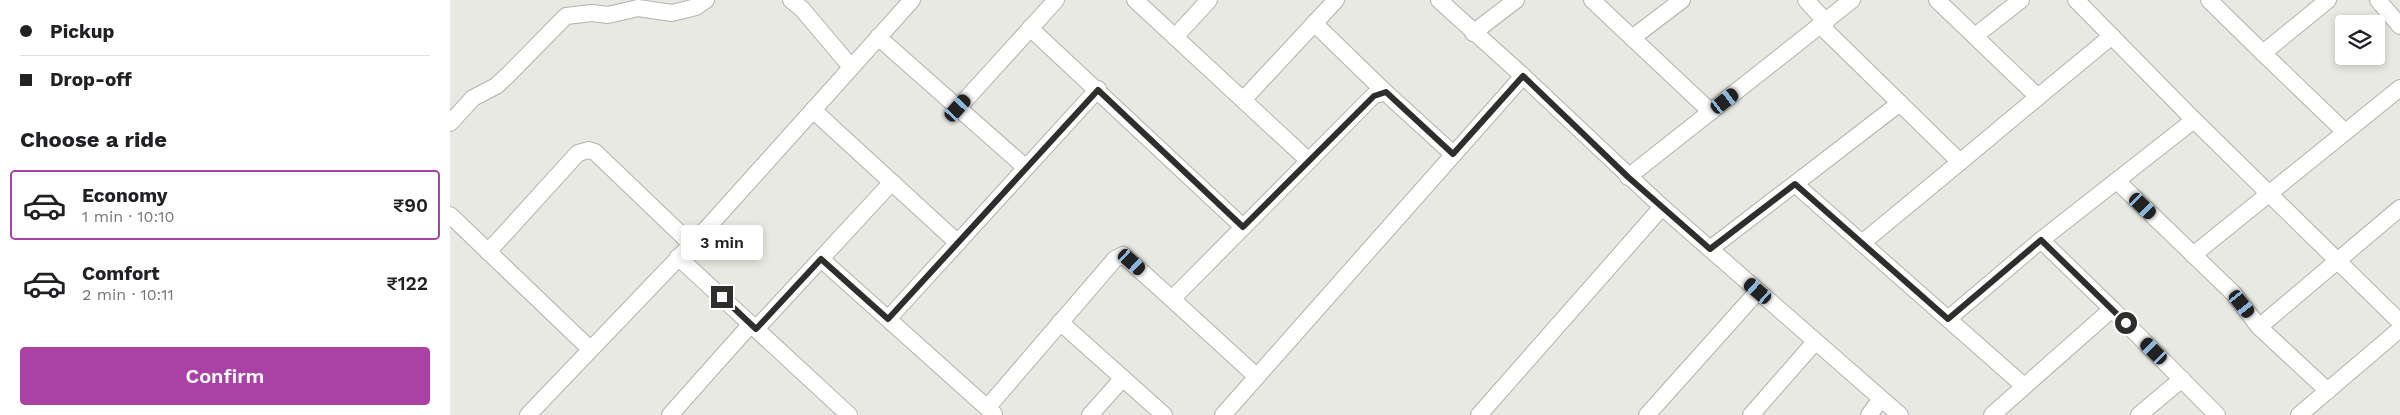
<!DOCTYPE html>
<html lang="en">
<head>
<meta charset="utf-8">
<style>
  :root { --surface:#fff; --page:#f6f6f6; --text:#202124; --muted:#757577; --line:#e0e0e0; --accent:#aa41a4 }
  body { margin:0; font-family:"Work Sans",sans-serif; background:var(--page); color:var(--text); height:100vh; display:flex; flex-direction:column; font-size:19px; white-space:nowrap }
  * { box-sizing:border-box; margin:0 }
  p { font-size:16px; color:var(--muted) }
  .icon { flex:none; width:28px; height:28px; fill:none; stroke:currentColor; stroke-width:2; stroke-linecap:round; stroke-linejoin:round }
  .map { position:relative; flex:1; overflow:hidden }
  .drawer { display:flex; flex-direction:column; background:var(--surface); width:450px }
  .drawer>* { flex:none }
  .hud { display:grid; align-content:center; height:110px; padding:0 20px; background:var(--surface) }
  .fabs { position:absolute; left:1885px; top:15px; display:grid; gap:10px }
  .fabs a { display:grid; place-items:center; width:50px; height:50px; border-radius:5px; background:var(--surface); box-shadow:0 2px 8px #0003; font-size:25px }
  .end { position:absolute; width:22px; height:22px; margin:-11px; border:6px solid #2e2f2c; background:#fff; box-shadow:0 0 0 2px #fff }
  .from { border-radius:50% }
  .bubble { position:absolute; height:35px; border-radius:5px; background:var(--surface); box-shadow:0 2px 8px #0003; font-size:16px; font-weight:600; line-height:35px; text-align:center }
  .car { position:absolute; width:15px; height:30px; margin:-15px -8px; border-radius:6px; box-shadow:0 0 4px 1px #0007; background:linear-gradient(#222 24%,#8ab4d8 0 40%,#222 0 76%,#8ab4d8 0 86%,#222 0) }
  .hud b { display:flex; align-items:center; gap:18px; height:48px; font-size:19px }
  .hud b+b { border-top:1px solid var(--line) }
  .hud i { width:12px; height:12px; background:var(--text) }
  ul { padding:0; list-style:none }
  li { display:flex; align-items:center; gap:15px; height:70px; margin:0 10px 8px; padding:0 10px; border:2px solid transparent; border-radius:5px }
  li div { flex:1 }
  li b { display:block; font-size:19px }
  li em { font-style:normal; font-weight:600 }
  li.active { border-color:var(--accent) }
  li>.icon { width:45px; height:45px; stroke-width:1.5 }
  h2 { padding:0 20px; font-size:22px; line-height:60px }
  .cta { display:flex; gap:10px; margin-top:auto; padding:10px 20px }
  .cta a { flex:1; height:58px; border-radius:5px; background:var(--accent); color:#fff; font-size:20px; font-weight:600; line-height:58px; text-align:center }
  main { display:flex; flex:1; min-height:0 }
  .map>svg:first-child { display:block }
</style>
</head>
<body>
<main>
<section class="drawer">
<div class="hud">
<b><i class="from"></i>Pickup</b>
<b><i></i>Drop-off</b>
</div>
<h2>Choose a ride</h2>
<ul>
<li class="active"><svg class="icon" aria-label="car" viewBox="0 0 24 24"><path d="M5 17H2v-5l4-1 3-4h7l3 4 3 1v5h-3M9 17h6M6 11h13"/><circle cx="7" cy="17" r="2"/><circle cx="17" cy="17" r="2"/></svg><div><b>Economy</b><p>1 min · 10:10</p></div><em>₹90</em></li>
<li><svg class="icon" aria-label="car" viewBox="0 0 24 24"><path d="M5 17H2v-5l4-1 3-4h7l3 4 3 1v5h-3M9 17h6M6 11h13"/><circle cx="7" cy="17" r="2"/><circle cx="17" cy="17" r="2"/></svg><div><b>Comfort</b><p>2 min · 10:11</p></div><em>₹122</em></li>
</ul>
<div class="cta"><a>Confirm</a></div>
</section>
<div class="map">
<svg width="1950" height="415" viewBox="0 0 1950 415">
  <rect width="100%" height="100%" fill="#e7e9e2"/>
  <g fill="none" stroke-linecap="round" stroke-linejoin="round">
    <defs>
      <g id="minor">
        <path d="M341,0l11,9 49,58"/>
        <path d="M685,0l174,161"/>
        <path d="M989,0l84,76"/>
        <path d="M1142,0l119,112"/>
        <path d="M1356,0l20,22"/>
        <path d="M1626,0l118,120"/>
        <path d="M1759,0l54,53"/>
        <path d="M1878,0l-65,53 82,79"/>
        <path d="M1928,0l22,26"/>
        <path d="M864,23l71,69"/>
        <path d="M1371,26l139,136 78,-65 -101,-97"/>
        <path d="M580,28l213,199"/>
        <path d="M1023,33l43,-33"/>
        <path d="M1525,36l46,-36"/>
        <path d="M428,37l147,130"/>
        <path d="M725,37l34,-37"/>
        <path d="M1182,38l50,-38"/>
        <path d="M1588,97l74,-61"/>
        <path d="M793,100l93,-100"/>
        <path d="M508,108l98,-108"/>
        <path d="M363,110l145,133"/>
        <path d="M0,123l23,-25 23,-12 12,-11 58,-59 26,-3 16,2 30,-7 34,5 24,-6 10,-7"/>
        <path d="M1178,177l224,-177"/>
        <path d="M1668,182l116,112 25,33"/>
        <path d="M1345,184l229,202"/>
        <path d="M1212,207l238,208"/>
        <path d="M0,215l140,134"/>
        <path d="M1412,243l98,-81"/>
        <path d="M1260,249l190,-146"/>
        <path d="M38,252l90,-99 11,-3 6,2 96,92"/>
        <path d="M1743,255l207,-167"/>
        <path d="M228,257l171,158"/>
        <path d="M371,259l173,155"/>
        <path d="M1662,309l105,106"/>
        <path d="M438,319l210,-230"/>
        <path d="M1498,319l93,-79 153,-120 206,202"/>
        <path d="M610,322l104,93"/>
        <path d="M306,329l136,-147"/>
        <path d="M806,376l-84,-77 201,-203 12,-4 68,62"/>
        <path d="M1878,391l-69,-64 141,-119"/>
        <path d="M537,408l128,-149 8,-4 49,44"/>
        <path d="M78,415l180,-188 204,-227"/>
        <path d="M220,415l81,-91"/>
        <path d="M640,415l33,-37"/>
        <path d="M773,415l300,-339 139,131 -183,208"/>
        <path d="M1197,415l111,-124"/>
        <path d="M1301,415l64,-73"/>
        <path d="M1419,415l12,-16"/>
        <path d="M1542,415l120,-106 -71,-69"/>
        <path d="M1689,415l43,-36"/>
        <path d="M1849,415l101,-86"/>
      </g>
    </defs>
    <use href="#minor" stroke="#b0b2ab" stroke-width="18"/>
    <use href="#minor" stroke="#fff" stroke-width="16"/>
  </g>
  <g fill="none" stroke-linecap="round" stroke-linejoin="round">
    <path stroke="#2e2f2c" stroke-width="6" d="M272,297l34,32 65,-70 67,60 210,-229 145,137 131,-131 12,-4 67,62 70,-78 105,101 82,72 85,-65 153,135 93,-79 85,83"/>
  </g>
</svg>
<div class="fabs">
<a><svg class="icon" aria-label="layers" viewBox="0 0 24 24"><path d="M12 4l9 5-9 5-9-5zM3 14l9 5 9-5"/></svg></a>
</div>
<i class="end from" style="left:1676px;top:323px"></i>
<i class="end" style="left:272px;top:297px"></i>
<div class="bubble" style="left:231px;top:225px;width:82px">3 min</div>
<i class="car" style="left:1275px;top:101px;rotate:52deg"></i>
<i class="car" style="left:508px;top:108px;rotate:42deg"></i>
<i class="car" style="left:1693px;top:206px;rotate:134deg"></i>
<i class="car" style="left:682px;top:262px;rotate:132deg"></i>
<i class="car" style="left:1308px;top:291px;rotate:311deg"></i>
<i class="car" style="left:1792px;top:304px;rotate:141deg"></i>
<i class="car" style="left:1704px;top:351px;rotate:315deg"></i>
</div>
</main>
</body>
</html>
